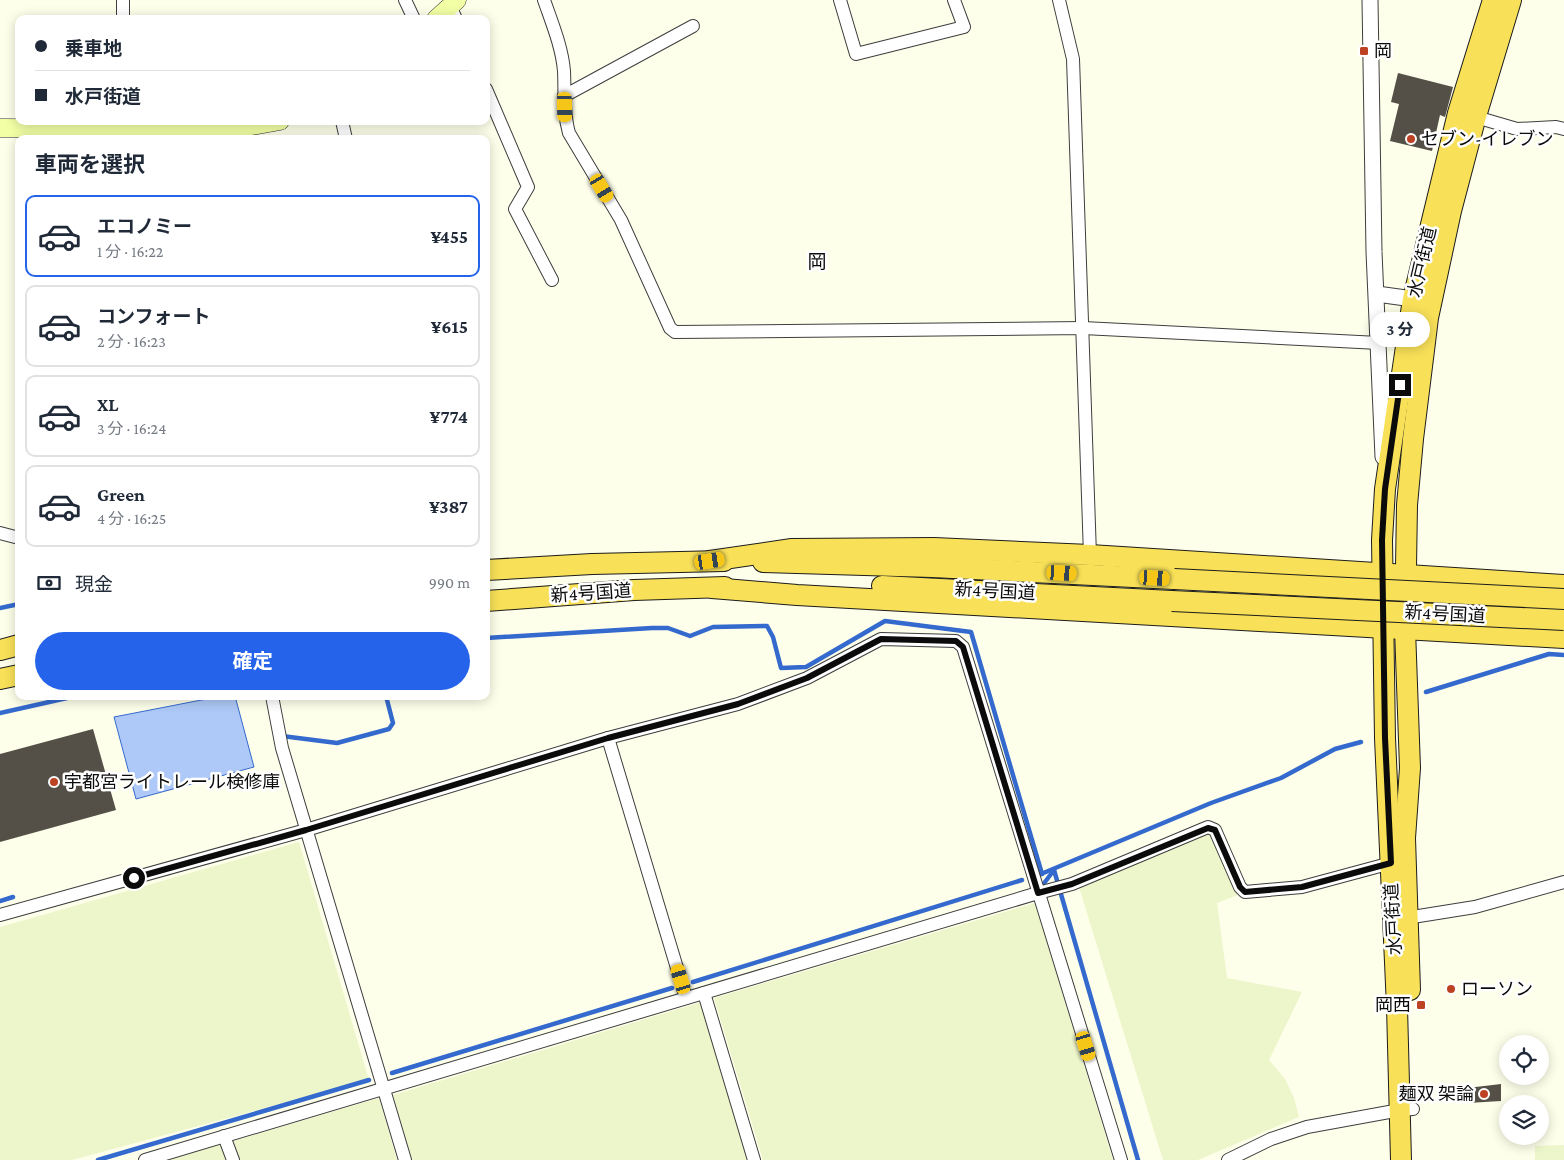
<!DOCTYPE html>
<html lang="ja">
<head>
<meta charset="utf-8">
<style>
  :root { --surface:#fff; --page:#f2f2f3; --text:#1f2937; --muted:#747a83; --line:#e0e1e3; --accent:#2563eb }
  body { margin:0; font-family:"Crimson Pro","Noto Sans JP",serif; background:var(--page); color:var(--text); height:100vh; display:flex; flex-direction:column; font-size:19px; white-space:nowrap }
  * { box-sizing:border-box; margin:0 }
  p { font-size:16px; color:var(--muted) }
  .icon { flex:none; width:28px; height:28px; fill:none; stroke:currentColor; stroke-width:2; stroke-linecap:round; stroke-linejoin:round }
  .map { position:relative; flex:1; overflow:hidden }
  .panel { position:absolute; left:15px; top:135px; width:475px; height:565px; display:flex; flex-direction:column; background:var(--surface); border-radius:10px; box-shadow:0 2px 12px #0003 }
  .panel>* { flex:none }
  .banner { position:absolute; left:15px; top:15px; width:475px; height:110px; border-radius:10px; box-shadow:0 2px 12px #0003; display:grid; align-content:center; height:110px; padding:0 20px; background:var(--surface) }
  .fabs { position:absolute; left:1499px; top:1035px; display:grid; gap:10px }
  .fabs a { display:grid; place-items:center; width:50px; height:50px; border-radius:50%; background:var(--surface); box-shadow:0 2px 12px #0003; font-size:25px }
  .end { position:absolute; width:22px; height:22px; margin:-11px; border:6px solid #0b0b0b; background:#fff; box-shadow:0 0 0 2px #fff }
  .from { border-radius:50% }
  .bubble { position:absolute; height:35px; border-radius:18px; background:var(--surface); box-shadow:0 2px 12px #0003; font-size:16px; font-weight:700; line-height:35px; text-align:center }
  .car { position:absolute; width:15px; height:30px; margin:-15px -8px; border-radius:6px; box-shadow:0 0 4px 1px #0007; background:linear-gradient(#f5c518 24%,#345 0 40%,#f5c518 0 76%,#345 0 86%,#f5c518 0) }
  .banner b { display:flex; align-items:center; gap:18px; height:48px; font-size:19px }
  .banner b+b { border-top:1px solid var(--line) }
  .banner i { width:12px; height:12px; background:var(--text) }
  ul { padding:0; list-style:none }
  li { display:flex; align-items:center; gap:15px; height:82px; margin:0 10px 8px; padding:0 10px; border:2px solid var(--line); border-radius:10px }
  li div { flex:1 }
  li b { display:block; font-size:19px }
  li em { font-style:normal; font-weight:700 }
  li.on { border-color:var(--accent) }
  li>.icon { width:45px; height:45px; stroke-width:1.5 }
  h2 { padding:0 20px; font-size:22px; line-height:60px }
  .pay { display:flex; align-items:center; gap:12px; height:55px; padding:0 20px; font-size:19px }
  .pay p { margin-inline-start:auto }
  .primary-button { display:flex; gap:10px; margin-top:auto; padding:10px 20px }
  .primary-button a { flex:1; height:58px; border-radius:30px; background:var(--accent); color:#fff; font-size:20px; font-weight:700; line-height:58px; text-align:center }
  .map>svg:first-child { display:block }
</style>
</head>
<body>
<div class="map">
<svg width="1564" height="1160" viewBox="0 0 1564 1160">
  <rect width="100%" height="100%" fill="#feffea"/>
  <g fill="#edf5ca">
    <path d="M1211,829l27,66 -21,8 10,75 75,14 -33,68 16,19 9,19 5,19 -101,43h-35l-84,-273z"/>
    <path d="M299,842l70,238 -297,80h-72v-233z"/>
    <path d="M1035,903l78,257h-350l-49,-162z"/>
    <path d="M702,1002l45,158h-335l-19,-65z"/>
    <path d="M379,1098l18,62h-157l-6,-19z"/>
    <path d="M223,1143l5,17h-60z"/>
    <path d="M1564,1145v15h-29v-14z"/>
  </g>
  <path fill="#aec9f7" stroke="#346ace" d="M222,696h13l19,71 -118,32 -22,-82z"/>
  <g fill="none" stroke-linecap="round" stroke-linejoin="round">
    <g stroke="#346ace" stroke-width="4.5">
      <path d="M0,608l19,-4"/>
      <path d="M486,638l166,-10h16l22,8 23,-9 54,-1 6,11 8,31 25,-1 79,-46 86,11 71,242"/>
      <path d="M1426,692l123,-38 15,1"/>
      <path d="M0,713l76,-17"/>
      <path d="M282,736l55,7 52,-14 4,-6 -7,-27"/>
      <path d="M1054,870l84,290"/>
      <path d="M1041,874l170,-71 70,-25 54,-29 26,-7"/>
      <path d="M1039,890l15,-20"/>
      <path d="M0,901l13,-4"/>
      <path d="M693,982l329,-102"/>
      <path d="M392,1073l280,-85"/>
      <path d="M98,1160l271,-80"/>
    </g>
  </g>
  <g fill="#545048">
    <path d="M1398,73l55,14 -8,30 -5,-2 -8,36 -42,-10 9,-37 -8,-2z"/>
    <path d="M93,729l23,81 -116,32v-88z"/>
    <path d="M1501,1084v17l-33,2 -1,-15z"/>
  </g>
  <g fill="none" stroke-linecap="round" stroke-linejoin="round">
    <defs>
      <g id="minor">
        <path d="M123,0v19"/>
        <path d="M405,0l9,19"/>
        <path d="M544,0c8,23 18,47 20,71 1,21 -1,41 5,62l52,87 49,108 5,4 408,-4 296,15"/>
        <path d="M840,0l16,54 108,-27 -10,-27"/>
        <path d="M1059,0l14,59 17,496"/>
        <path d="M450,6l6,13"/>
        <path d="M486,89l42,98 -13,22 37,71"/>
        <path d="M564,96l129,-70"/>
        <path d="M1469,115l48,14 39,-2 8,2"/>
        <path d="M342,121l4,18"/>
        <path d="M0,533l19,5"/>
        <path d="M272,696l10,52 123,412"/>
        <path d="M608,738l78,260"/>
        <path d="M0,915l306,-85 302,-92 130,-34 69,-26 74,-39 75,2 7,6 158,513"/>
        <path d="M1400,919l75,-12 89,-25"/>
        <path d="M704,993l50,167"/>
        <path d="M224,1136l9,24"/>
        <path d="M145,1160l893,-267 34,-9 136,-57 7,3 25,57 5,5 57,-5 89,-24"/>
        <path d="M1228,1160l43,-21 36,-12 93,-17 13,-1"/>
      </g>
      <g id="tertiary">
        <path d="M1370,0l4,252 9,205"/>
        <path d="M1377,294l36,5 6,8"/>
      </g>
      <g id="secondary">
        <path d="M436,19l21,-19"/>
        <path d="M0,128l209,1 31,-1 40,-7"/>
      </g>
      <g id="trunk">
        <path d="M710,561l82,-12 142,-1 156,7 474,30"/>
        <path d="M763,562l169,5 242,12"/>
        <path d="M486,570l106,-6 132,-3"/>
        <path d="M882,586l290,15"/>
        <path d="M712,588l85,7 767,43"/>
        <path d="M486,601l148,-11 91,-3"/>
        <path d="M0,650l19,-5"/>
        <path d="M0,679l19,-4"/>
        <path d="M1410,990l-5,-152 5,-70 -5,-139 2,-124 6,-66 15,-121 23,-107 25,-95 35,-116"/>
        <path d="M1401,1160l-4,-153 -12,-269 -3,-198 3,-51 28,-190 45,-186 35,-113"/>
      </g>
    </defs>
    <use href="#minor" stroke="#3e3e3e" stroke-width="14"/>
    <use href="#tertiary" stroke="#3e3e3e" stroke-width="17"/>
    <use href="#secondary" stroke="#2d2d2d" stroke-width="19"/>
    <use href="#trunk" stroke="#1c1c1c" stroke-width="22"/>
    <use href="#minor" stroke="#fff" stroke-width="12"/>
    <use href="#tertiary" stroke="#fff" stroke-width="15"/>
    <use href="#secondary" stroke="#f2ffa5" stroke-width="18"/>
    <use href="#trunk" stroke="#f8e058" stroke-width="20"/>
    <defs>
      <g id="trunk-bridge">
        <path d="M1174,579l390,20"/>
        <path d="M1172,601l392,19"/>
      </g>
    </defs>
    <use href="#trunk-bridge" stroke="#1c1c1c" stroke-width="22" stroke-linecap="butt"/>
    <use href="#trunk-bridge" stroke="#f8e058" stroke-width="20"/>
  </g>
  <g fill="none" stroke-linecap="round" stroke-linejoin="round">
    <path stroke="#0b0b0b" stroke-width="6" d="M134,878l172,-48 302,-92 130,-34 69,-26 74,-39 75,2 7,6 75,246 34,-9 136,-56 7,2 25,57 5,5 57,-5 89,-24 -6,-125 -3,-198 3,-51 15,-104"/>
  </g>
  <g fill="#bc4223" stroke="#fff" stroke-width="2">
    <rect x="1359" y="46" width="10" height="10" rx="2.5"/>
    <circle cx="1411" cy="139" r="5"/>
    <circle cx="54" cy="782" r="5"/>
    <circle cx="1451" cy="989" r="5"/>
    <rect x="1416" y="1000" width="10" height="10" rx="2.5"/>
    <circle cx="1484" cy="1094" r="5"/>
  </g>
  <g text-anchor="middle" stroke-width="5" stroke-linejoin="round" paint-order="stroke">
    <g font-size="18" fill="#0b0b0b" stroke="#fff" text-anchor="start">
      <text x="1374" y="57">岡</text>
      <text x="1421" y="145">セブン-イレブン</text>
      <text x="64" y="788">宇都宮ライトレール検修庫</text>
      <text x="1461" y="995">ローソン</text>
      <text x="1411" y="1011" text-anchor="end">岡西</text>
      <text x="1474" y="1100" text-anchor="end">麺双 架論</text>
    </g>
    <g font-size="18" fill="#0b0b0b" stroke="#fff">
      <text transform="translate(1422 262) rotate(-77)" y="6">水戸街道</text>
      <text transform="translate(995 591) rotate(3)" y="6">新4号国道</text>
      <text transform="translate(591 593) rotate(-4)" y="6">新4号国道</text>
      <text transform="translate(1445 614) rotate(3)" y="6">新4号国道</text>
      <text transform="translate(1393 919) rotate(-93)" y="6">水戸街道</text>
    </g>
    <g font-size="19" fill="#0b0b0b" stroke="#fff">
      <text x="817" y="268">岡</text>
    </g>
  </g>
</svg>
<div class="fabs">
<a><svg class="icon" aria-label="locate" viewBox="0 0 24 24"><circle cx="12" cy="12" r="6"/><path d="M12 2v4M12 18v4M2 12h4M18 12h4"/></svg></a>
<a><svg class="icon" aria-label="layers" viewBox="0 0 24 24"><path d="M12 4l9 5-9 5-9-5zM3 14l9 5 9-5"/></svg></a>
</div>
<i class="end from" style="left:134px;top:878px"></i>
<i class="end" style="left:1400px;top:385px"></i>
<div class="bubble" style="left:1370px;top:312px;width:60px">3 分</div>
<i class="car" style="left:565px;top:107px;rotate:179deg"></i>
<i class="car" style="left:602px;top:188px;rotate:149deg"></i>
<i class="car" style="left:710px;top:561px;rotate:81deg"></i>
<i class="car" style="left:1062px;top:573px;rotate:93deg"></i>
<i class="car" style="left:1155px;top:578px;rotate:93deg"></i>
<i class="car" style="left:681px;top:979px;rotate:343deg"></i>
<i class="car" style="left:1086px;top:1046px;rotate:163deg"></i>
<div class="banner">
<b><i class="from"></i>乗車地</b>
<b><i></i>水戸街道</b>
</div>
<section class="panel">
<h2>車両を選択</h2>
<ul>
<li class="on"><svg class="icon" aria-label="car" viewBox="0 0 24 24"><path d="M5 17H2v-5l4-1 3-4h7l3 4 3 1v5h-3M9 17h6M6 11h13"/><circle cx="7" cy="17" r="2"/><circle cx="17" cy="17" r="2"/></svg><div><b>エコノミー</b><p>1 分 · 16:22</p></div><em>¥455</em></li>
<li><svg class="icon" aria-label="car" viewBox="0 0 24 24"><path d="M5 17H2v-5l4-1 3-4h7l3 4 3 1v5h-3M9 17h6M6 11h13"/><circle cx="7" cy="17" r="2"/><circle cx="17" cy="17" r="2"/></svg><div><b>コンフォート</b><p>2 分 · 16:23</p></div><em>¥615</em></li>
<li><svg class="icon" aria-label="car" viewBox="0 0 24 24"><path d="M5 17H2v-5l4-1 3-4h7l3 4 3 1v5h-3M9 17h6M6 11h13"/><circle cx="7" cy="17" r="2"/><circle cx="17" cy="17" r="2"/></svg><div><b>XL</b><p>3 分 · 16:24</p></div><em>¥774</em></li>
<li><svg class="icon" aria-label="car" viewBox="0 0 24 24"><path d="M5 17H2v-5l4-1 3-4h7l3 4 3 1v5h-3M9 17h6M6 11h13"/><circle cx="7" cy="17" r="2"/><circle cx="17" cy="17" r="2"/></svg><div><b>Green</b><p>4 分 · 16:25</p></div><em>¥387</em></li>
</ul>
<div class="pay"><svg class="icon" aria-label="cash" viewBox="0 0 24 24"><path d="M3 7h18v10H3z"/><circle cx="12" cy="12" r="2"/></svg>現金<p>990 m</p></div>
<div class="primary-button"><a>確定</a></div>
</section>
</div>
</body>
</html>
